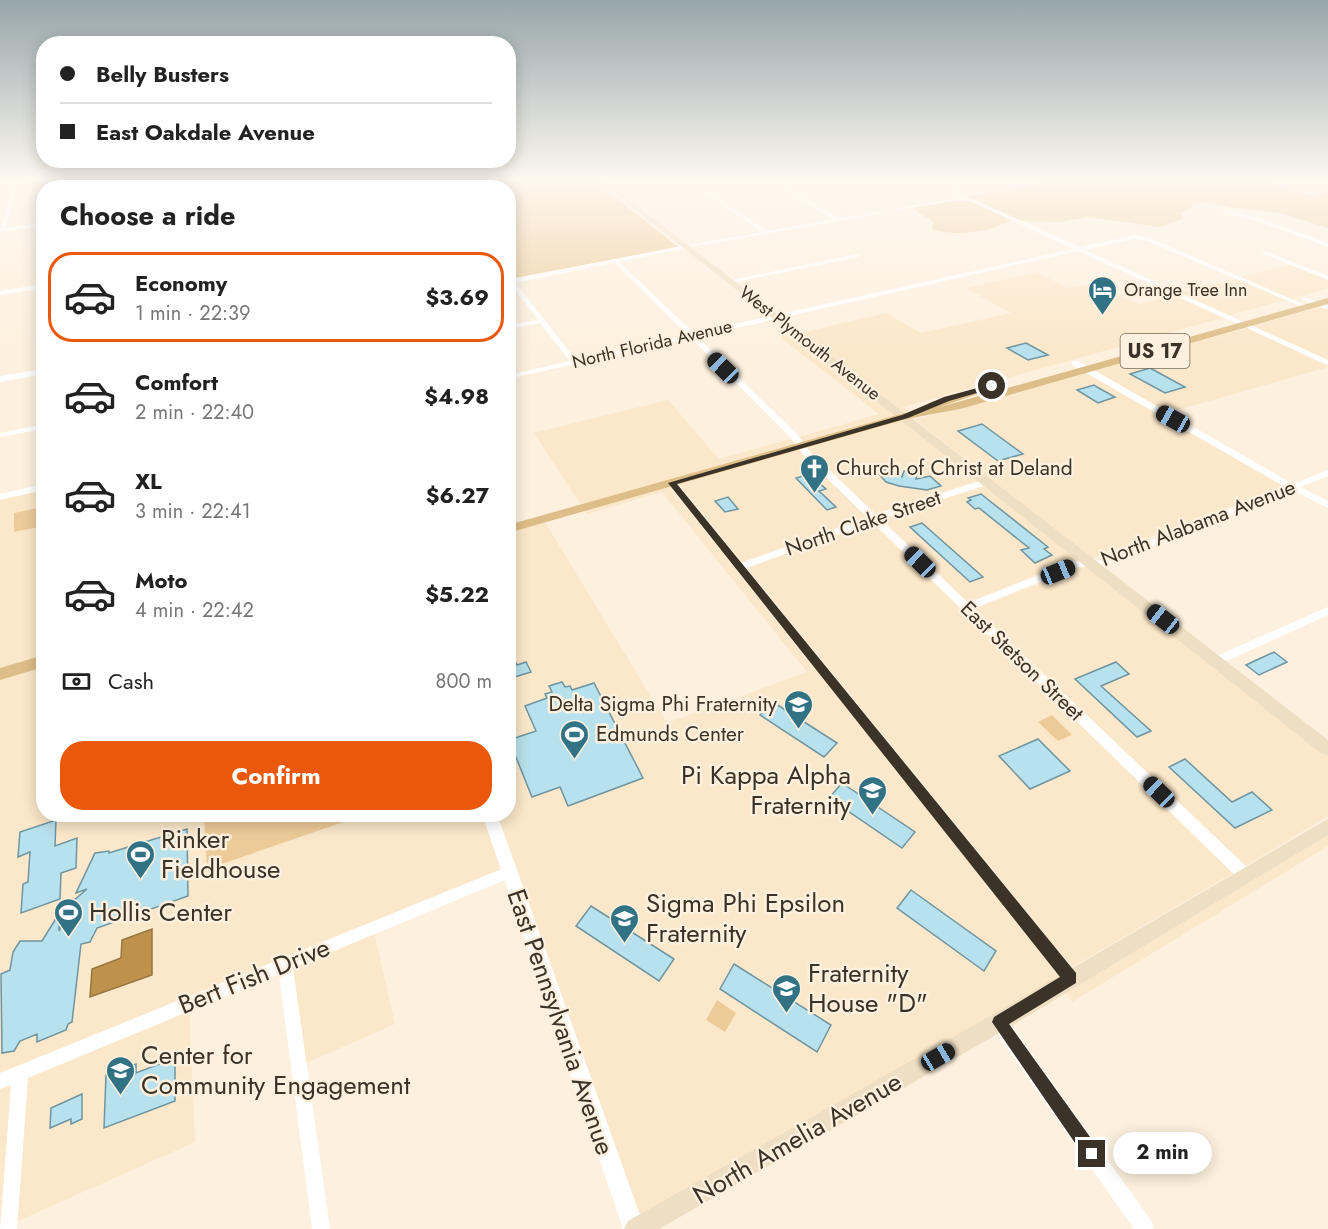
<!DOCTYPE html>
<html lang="en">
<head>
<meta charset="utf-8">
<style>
  :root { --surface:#fff; --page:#f6f6f6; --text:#222; --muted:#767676; --line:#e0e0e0; --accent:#ea580c }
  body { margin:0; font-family:Jost,sans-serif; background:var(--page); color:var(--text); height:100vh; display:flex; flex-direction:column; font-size:22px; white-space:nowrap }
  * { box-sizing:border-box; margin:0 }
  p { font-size:20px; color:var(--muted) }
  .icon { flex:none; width:33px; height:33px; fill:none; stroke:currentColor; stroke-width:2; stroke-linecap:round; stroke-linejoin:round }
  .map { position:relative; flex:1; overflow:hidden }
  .details { position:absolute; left:36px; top:180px; width:480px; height:642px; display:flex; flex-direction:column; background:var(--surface); border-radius:24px; box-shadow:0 3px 15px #0003 }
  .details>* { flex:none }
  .top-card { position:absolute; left:36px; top:36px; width:480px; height:132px; border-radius:24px; box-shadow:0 3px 15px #0003; display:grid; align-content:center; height:132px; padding:0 24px; background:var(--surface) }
  .end { position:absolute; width:27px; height:27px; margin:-14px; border:8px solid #3b3327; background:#fff; box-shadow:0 0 0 3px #fff }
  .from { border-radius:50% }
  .bubble { position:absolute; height:42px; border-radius:21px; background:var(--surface); box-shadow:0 3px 15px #0003; font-size:20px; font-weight:700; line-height:42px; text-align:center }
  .car { position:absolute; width:18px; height:36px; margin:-18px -9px; border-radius:8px; box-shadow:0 0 4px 2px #0007; background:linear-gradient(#222 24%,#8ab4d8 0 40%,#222 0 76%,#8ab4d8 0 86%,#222 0) }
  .top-card b { display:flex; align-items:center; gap:21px; height:57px; font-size:22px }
  .top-card b+b { border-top:2px solid var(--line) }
  .top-card i { width:15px; height:15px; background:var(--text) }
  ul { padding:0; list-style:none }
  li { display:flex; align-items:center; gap:18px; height:90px; margin:0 12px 9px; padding:0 12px; border:3px solid transparent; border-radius:24px }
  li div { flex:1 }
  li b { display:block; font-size:22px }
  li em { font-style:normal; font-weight:700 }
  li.active { border-color:var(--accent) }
  li>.icon { width:54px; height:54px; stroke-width:1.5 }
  h2 { padding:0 24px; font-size:27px; line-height:72px }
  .pay { display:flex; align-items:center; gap:15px; height:66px; padding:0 24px; font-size:22px }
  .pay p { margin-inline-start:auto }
  .action { display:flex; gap:12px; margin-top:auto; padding:12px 24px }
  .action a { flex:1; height:69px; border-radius:24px; background:var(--accent); color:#fff; font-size:24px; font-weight:700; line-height:69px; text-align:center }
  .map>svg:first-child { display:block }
</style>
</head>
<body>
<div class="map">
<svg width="1328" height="1229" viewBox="0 0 1328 1229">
  <rect width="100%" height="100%" fill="#fdf0de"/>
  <g fill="#fbe7c9">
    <path d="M1290,265l38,14v9l-37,11 -50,-22z"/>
    <path d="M1037,272l30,16 26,-4 46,20 34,-9 49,23 -319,89 6,4 -3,2 -105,-80 85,-20 35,20 90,-20 -45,-25z"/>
    <path d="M1236,279l50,21 -59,16 -48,-23z"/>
    <path d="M1321,307l7,3v51l-76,-35z"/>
    <path d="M1247,328l81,39 -161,46 -74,-42z"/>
    <path d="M794,334l105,81 -96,27 -4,-5 80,-23 -99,-77z"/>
    <path d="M1087,373l198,113 -193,73 -180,-142 8,1 39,-9z"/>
    <path d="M668,400l51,59 72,-20 4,6 -214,60 -47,-72z"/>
    <path d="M904,419l76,61 -104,34 -69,-67z"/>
    <path d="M798,449l69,68 -125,45 -63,-78z"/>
    <path d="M986,485l96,75 -10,1 -104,41 -86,-83z"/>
    <path d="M669,486l146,183 5,-2 251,311 -435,251 -127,-357 -136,56 22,96 -96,42 -14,-102 -96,39 6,139 -195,87v-732l43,-10 1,327h464l1,-285 34,-10 124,204 140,-51 -145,-180 -75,22 -2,-4z"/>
    <path d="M873,522l85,84 275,267 -161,94 -325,-399z"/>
    <path d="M1090,567l238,188v61l-83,50 -270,-257 105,-41z"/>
    <path d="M1328,835v11l-256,156 -6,-9z"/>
  </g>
  <g fill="#edcb99">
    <path d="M434,181h161l83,66 -164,31 -5,-7 -1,-83 -69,-1z"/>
    <path d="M1054,181h210l48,15 16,-4v36l-48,-15 -52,-6 -21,-5 -17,2 3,3 -13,6 4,5 -24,9 -73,-10 -27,5 -38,-1 -58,-24z"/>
    <path d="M954,200l20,2 38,19c-8,1 -14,6 -22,8 -18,4 -38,6 -57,1l-1,-4 2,-4 -22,-14z"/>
    <path d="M43,507v19l-29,6v-19z"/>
    <path d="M1052,715l20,20 -14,6 -20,-19z"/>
    <path d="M204,814h160v1l-157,54z"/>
    <path d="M717,1000l19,13 -11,19 -19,-12z"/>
  </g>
  <path fill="#bf924c" stroke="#977641" stroke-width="1.5" d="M152,929v46l-62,22 2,-28 29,-11 1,-18z"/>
  <g fill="#b7e1ed" stroke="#6e95a1" stroke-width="1.5">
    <path d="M1026,343l22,12 -20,5 -21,-12z"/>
    <path d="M1150,368l35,19 -20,6 -35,-19z"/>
    <path d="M1094,385l3,2 18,10 -17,6 -21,-13z"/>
    <path d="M982,424l41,30 -25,7 -40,-30z"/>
    <path d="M891,468l11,9 2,-6 13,2 -1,6 14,-3 11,10 -14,4 -28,-4 -13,-4 -9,-10z"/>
    <path d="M809,474l17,15 -7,2 17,16 -9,3 -31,-32z"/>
    <path d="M981,494l67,53 -4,2 8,6 -17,8 -14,-13 8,-2 -50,-40 -4,1 -8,-7 4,-2 -3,-2z"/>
    <path d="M728,497l10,12 -13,3 -10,-11z"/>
    <path d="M922,523l61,54 -13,5 -60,-55z"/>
    <path d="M508,647l9,18 9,-3 5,10 -23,7z"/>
    <path d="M1274,652l13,10 -28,13 -13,-10z"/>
    <path d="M1116,662l13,12 -28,12 50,45 -14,6 -62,-58z"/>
    <path d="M562,682l3,5 5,-1 2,4 22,-7 49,95 -75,28 -8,-19 -28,10 -23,-57 27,-9 -11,-25 22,-8 -2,-4 7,-2 -3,-6z"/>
    <path d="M773,702l64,41 -13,14 -64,-42z"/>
    <path d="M1038,739l32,32 -40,18 -31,-33z"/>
    <path d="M1185,759l47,43 20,-10 20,18 -37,18 -66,-61z"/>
    <path d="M842,783l73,49 -13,16 -73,-50z"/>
    <path d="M56,820l-1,26 22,-8 -1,30 -15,5 -1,26 -39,14 2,-29 5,-2 2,-30 -12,5 2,-25z"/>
    <path d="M187,829l1,67 -91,32 -7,14 -9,2 -9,78 -4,2 -2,6 -29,12v-8l-17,7 -6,10 -12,2 -1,-79 9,-4 3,-18 7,-11h22l18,-29 -1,19 13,-29 15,-13 -11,4 19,-40 14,-2v2z"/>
    <path d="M911,890l85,61 -12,20 -87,-63z"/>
    <path d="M591,906l83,53 -15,22 -83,-55z"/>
    <path d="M734,964l97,61 -14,27 -97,-63z"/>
    <path d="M175,1058v43l-71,27 2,-53 30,-11v9z"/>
    <path d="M82,1094v25l-11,5v-5l-21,9 1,-20z"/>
  </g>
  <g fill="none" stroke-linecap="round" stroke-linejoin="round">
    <g fill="#fff" fill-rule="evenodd">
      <path d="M15,181h4l-13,47 38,-6v4l-44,6z"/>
      <rect x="101" y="181" width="4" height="7"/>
      <path d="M182,181h4l1,7h-5z"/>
      <path d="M349,181h10l-39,7h-16z"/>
      <path d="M426,181h4l5,7h-5z"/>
      <path d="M769,181h5l65,37 120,-20 -6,-5 -6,-12h4c6,10 10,16 22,18l107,48 54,-12 16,3 160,69 -5,1 -158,-67 -13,-2 -49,11 243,110v5l-250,-114 -381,86 100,97 13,18 65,62 109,-34h6v4l-110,35 88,84 105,-41 28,-2 184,-73 -213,-122v-4h6l215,123 35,-14v6l-28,11 28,14v7l-36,-18 -187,75 -28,2 -103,41 276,262 2,5 -2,5 -5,1 -5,-1 -368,-358 -126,46 330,405 3,5 -3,5 -5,3 -5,-3 -398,-500 1,-2h6l67,82 125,-46 -63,-61 -13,-18 -100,-100 -183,41v-4l62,-14 -30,-38 -32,6v-4l30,-5 -29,-38 3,-2 2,1 62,79 111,-25 -74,-74 3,-2 78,74 379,-84 -103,-48h-17l-268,47v-2l2,-1 75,-13 -65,-44 2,-2 68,45 66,-12z"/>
      <path d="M1221,208l37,10 70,25v4l-74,-27 -35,-9z"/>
      <path d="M1265,251l63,25v4l-65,-26 -1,-1z"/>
      <path d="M857,254l3,2 -1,1 -129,26 -3,-2z"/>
      <path d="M44,284v4l-44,7v-4z"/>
      <path d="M1303,298h4l21,8v4l-25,-10z"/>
      <path d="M44,424v5l-44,8v-4z"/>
      <path d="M44,484v6l-44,10v-6z"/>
      <path d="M1328,607v8l-108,49h-8l-2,-3 2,-3z"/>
      <path d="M509,866l5,2 2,4 -2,4 -221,92 37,261h-18l-33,-255 -251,104 -11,151h-17l11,-144 -11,4v-16z"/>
      <path d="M999,1014l6,2 147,206 2,7h-20l-141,-201 -2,-6 2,-6z"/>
    </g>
    <g fill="#fff" fill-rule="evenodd">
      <path d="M0,181h11l-11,3z"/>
      <path d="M266,181h6l3,7h-6z"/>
      <path d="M687,245l2,1v2l-181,36v-4z"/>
      <path d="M44,369v5l-44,8v-6z"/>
      <path d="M482,814h15l148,415h-22z"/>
    </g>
    <g fill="#eedec3" fill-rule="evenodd">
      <path d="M599,181h6l723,559v15l-6,-1z"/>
      <path d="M1328,819v16l-315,190 -354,204h-35l4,-8 371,-210z"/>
    </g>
    <g fill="#debe88" fill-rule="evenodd">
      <path d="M1328,298v6l-368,105 -54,10 -398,114v-8l393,-111 30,-6 -4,-3 2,-2 68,-21 9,2 -66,23z"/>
      <path d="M44,655v12l-44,13v-12z"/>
    </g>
  </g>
  <linearGradient id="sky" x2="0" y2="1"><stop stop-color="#97a6aa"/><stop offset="0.51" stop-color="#fef8f0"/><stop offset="1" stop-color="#fef8f0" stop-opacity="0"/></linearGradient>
  <rect width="1328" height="353" fill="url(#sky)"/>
  <path fill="#3b3327" d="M992,384l2,4 -45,13 -41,17 -231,66 399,489v10l-67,41 89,124 2,6 -2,5 -6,3 -6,-3 -94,-137 2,-5 66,-40 -392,-494 234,-68 42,-18z"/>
  <defs>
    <symbol id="hotel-pin" viewBox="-11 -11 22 30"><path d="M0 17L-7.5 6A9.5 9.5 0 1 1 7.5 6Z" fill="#317385" stroke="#fdf0de"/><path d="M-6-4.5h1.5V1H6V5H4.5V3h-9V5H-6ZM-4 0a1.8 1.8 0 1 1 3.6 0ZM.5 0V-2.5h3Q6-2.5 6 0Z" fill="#fff"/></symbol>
    <symbol id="church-pin" viewBox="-11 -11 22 30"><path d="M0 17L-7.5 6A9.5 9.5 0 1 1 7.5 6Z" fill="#317385" stroke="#fdf0de"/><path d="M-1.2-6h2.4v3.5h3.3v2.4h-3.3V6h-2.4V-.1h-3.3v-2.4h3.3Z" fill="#fff"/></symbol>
    <symbol id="university-pin" viewBox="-11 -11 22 30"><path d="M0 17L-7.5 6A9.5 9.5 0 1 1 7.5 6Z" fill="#317385" stroke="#fdf0de"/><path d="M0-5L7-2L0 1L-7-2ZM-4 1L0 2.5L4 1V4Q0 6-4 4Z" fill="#fff"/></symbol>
    <symbol id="stadium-pin" viewBox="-11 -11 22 30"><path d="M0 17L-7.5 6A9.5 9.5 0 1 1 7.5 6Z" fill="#317385" stroke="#fdf0de"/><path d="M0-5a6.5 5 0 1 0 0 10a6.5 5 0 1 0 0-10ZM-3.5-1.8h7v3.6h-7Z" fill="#fff"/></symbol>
  </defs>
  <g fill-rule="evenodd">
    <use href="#hotel-pin" x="1086" y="274" width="33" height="45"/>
    <use href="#church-pin" x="798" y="452" width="33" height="45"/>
    <use href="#university-pin" x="782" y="688" width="33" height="45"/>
    <use href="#stadium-pin" x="558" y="718" width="33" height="45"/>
    <use href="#university-pin" x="856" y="774" width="33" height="45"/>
    <use href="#stadium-pin" x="124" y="838" width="33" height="45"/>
    <use href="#stadium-pin" x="52" y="896" width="33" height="45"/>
    <use href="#university-pin" x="608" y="902" width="33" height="45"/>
    <use href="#university-pin" x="770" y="972" width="33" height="45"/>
    <use href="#university-pin" x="104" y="1054" width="33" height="45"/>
  </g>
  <g text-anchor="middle" stroke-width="5" stroke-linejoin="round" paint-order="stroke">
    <g font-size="18" fill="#3b3327" stroke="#fdf0de" text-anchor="start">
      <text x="1124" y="296">Orange Tree Inn</text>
    </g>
    <g font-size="18" fill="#3b3327" stroke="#fdf0de">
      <text transform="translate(810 343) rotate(38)" y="6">West Plymouth Avenue</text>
      <text transform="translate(652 344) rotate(-13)" y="6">North Florida Avenue</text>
    </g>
    <rect fill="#fdf0de" stroke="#756c5e" stroke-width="1.5" x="1120.5" y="334" width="69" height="34" rx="4.5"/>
    <g font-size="20" font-weight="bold" fill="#3b3327">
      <text x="1155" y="358">US 17</text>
    </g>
    <g font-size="21" fill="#3b3327" stroke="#fdf0de" text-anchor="start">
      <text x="836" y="475">Church of Christ at Deland</text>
      <text x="777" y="711" text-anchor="end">Delta Sigma Phi Fraternity</text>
      <text x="596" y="741">Edmunds Center</text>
    </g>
    <g font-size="21" fill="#3b3327" stroke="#fdf0de">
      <text transform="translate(863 523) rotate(-19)" y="7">North Clake Street</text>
      <text transform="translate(1198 523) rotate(-21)" y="7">North Alabama Avenue</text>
      <text transform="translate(1022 661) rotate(44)" y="7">East Stetson Street</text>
    </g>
    <g font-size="26" fill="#3b3327" stroke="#fdf0de" text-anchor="start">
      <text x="851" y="784" text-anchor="end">Pi Kappa Alpha<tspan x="851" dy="30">Fraternity</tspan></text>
      <text x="161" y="848">Rinker<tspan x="161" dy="30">Fieldhouse</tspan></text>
      <text x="646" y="912">Sigma Phi Epsilon<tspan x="646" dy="30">Fraternity</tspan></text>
      <text x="89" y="921">Hollis Center</text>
      <text x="808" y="982">Fraternity<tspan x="808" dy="30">House "D"</tspan></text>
      <text x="141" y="1064">Center for<tspan x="141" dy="30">Community Engagement</tspan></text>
    </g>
    <g font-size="26" fill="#3b3327" stroke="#fdf0de">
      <text transform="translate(254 976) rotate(-22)" y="9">Bert Fish Drive</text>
      <text transform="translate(561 1022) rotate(71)" y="9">East Pennsylvania Avenue</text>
      <text transform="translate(797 1138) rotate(-30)" y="9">North Amelia Avenue</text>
    </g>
  </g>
</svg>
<i class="end from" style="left:992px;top:386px"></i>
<i class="end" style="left:1092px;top:1154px"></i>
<div class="bubble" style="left:1113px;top:1132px;width:99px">2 min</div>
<i class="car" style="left:723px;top:368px;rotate:314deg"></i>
<i class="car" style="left:1173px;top:419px;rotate:299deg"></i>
<i class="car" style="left:920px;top:562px;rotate:314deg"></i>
<i class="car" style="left:1058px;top:572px;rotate:68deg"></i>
<i class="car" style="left:1163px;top:619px;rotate:308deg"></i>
<i class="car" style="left:1159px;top:792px;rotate:314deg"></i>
<i class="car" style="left:938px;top:1057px;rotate:60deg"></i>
<div class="top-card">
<b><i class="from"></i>Belly Busters</b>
<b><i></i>East Oakdale Avenue</b>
</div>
<section class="details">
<h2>Choose a ride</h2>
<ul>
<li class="active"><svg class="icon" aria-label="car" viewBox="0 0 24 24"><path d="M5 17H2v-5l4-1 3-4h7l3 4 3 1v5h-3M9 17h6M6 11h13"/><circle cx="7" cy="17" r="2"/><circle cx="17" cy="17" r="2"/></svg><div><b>Economy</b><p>1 min · 22:39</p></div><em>$3.69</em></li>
<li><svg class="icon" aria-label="car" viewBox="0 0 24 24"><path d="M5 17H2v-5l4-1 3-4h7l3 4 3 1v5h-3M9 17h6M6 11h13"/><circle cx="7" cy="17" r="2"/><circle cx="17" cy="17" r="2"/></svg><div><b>Comfort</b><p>2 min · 22:40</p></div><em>$4.98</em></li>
<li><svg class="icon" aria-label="car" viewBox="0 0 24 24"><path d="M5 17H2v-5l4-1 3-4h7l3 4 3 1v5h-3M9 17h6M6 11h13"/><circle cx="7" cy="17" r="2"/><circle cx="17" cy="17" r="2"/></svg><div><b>XL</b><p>3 min · 22:41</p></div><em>$6.27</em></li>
<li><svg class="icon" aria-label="car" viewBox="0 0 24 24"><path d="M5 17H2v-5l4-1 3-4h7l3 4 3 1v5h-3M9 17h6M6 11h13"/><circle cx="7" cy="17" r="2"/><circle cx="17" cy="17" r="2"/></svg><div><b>Moto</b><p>4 min · 22:42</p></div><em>$5.22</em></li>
</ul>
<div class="pay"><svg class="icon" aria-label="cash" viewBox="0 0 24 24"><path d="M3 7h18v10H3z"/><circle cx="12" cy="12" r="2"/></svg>Cash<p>800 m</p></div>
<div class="action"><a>Confirm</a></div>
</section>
</div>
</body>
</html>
